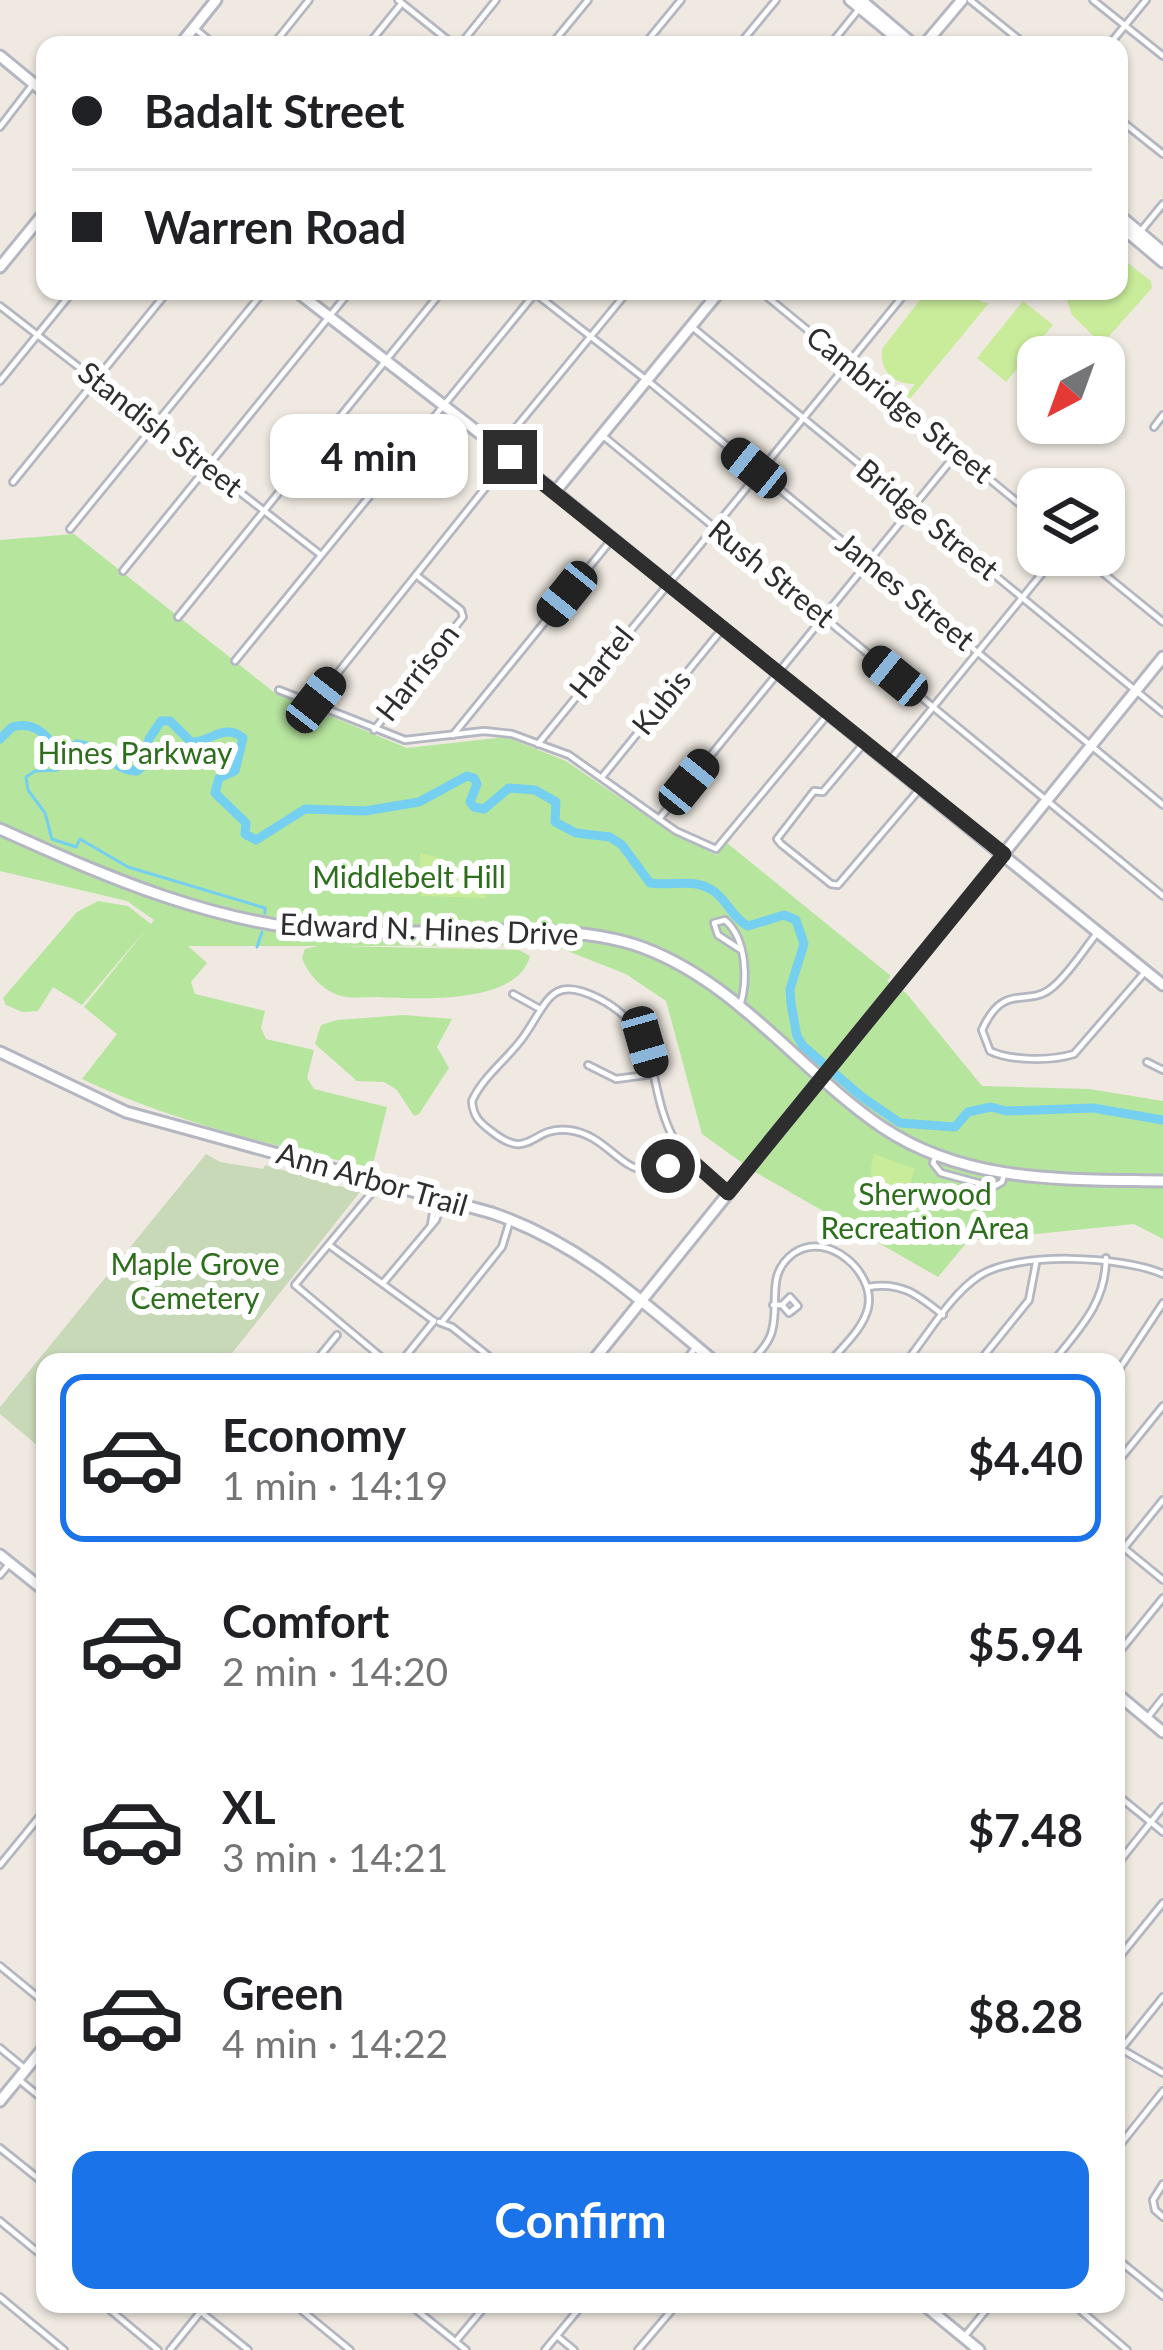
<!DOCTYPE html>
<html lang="en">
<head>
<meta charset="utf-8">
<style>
  :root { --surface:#fff; --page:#f2f2f2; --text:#202124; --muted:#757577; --line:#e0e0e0; --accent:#1a73e8 }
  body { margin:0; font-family:Lato,sans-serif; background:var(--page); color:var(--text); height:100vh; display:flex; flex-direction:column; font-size:45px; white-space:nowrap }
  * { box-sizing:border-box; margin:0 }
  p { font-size:39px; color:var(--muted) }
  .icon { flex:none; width:66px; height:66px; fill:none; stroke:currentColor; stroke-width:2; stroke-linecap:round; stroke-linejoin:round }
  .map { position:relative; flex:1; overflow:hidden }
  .side { position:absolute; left:36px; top:1353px; width:1089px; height:960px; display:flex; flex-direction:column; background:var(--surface); border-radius:24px; box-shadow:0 3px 9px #0004 }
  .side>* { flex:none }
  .hud { position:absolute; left:36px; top:36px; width:1092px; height:264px; border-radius:24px; box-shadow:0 3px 9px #0004; display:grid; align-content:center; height:264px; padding:0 36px; background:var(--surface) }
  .needle { width:78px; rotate:221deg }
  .buttons { position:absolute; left:1017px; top:336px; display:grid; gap:24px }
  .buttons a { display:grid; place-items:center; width:108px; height:108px; border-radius:24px; background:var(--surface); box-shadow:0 3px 9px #0004; font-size:60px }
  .end { position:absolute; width:54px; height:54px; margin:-27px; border:15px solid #2e2e2e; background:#fff; box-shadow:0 0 0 6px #fff }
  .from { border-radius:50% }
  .bubble { position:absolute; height:84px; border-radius:24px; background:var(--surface); box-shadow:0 3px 9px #0004; font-size:39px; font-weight:700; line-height:84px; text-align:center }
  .car { position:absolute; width:36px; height:72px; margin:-36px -18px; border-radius:15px; box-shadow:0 0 9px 3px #0007; background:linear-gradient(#222 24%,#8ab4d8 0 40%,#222 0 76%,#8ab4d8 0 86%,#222 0) }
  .hud b { display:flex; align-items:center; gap:42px; height:114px; font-size:45px }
  .hud b+b { border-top:3px solid var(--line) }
  .hud i { width:30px; height:30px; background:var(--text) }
  ul { padding:21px 0 0; list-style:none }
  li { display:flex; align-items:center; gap:36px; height:168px; margin:0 24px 18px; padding:0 12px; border:6px solid transparent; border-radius:24px }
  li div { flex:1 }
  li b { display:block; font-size:45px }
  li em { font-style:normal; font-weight:700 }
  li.active { border-color:var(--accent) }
  li>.icon { width:108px; height:108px; stroke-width:1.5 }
  .cta { display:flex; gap:24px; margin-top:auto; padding:24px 36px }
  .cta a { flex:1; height:138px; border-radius:24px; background:var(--accent); color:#fff; font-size:48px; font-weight:700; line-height:138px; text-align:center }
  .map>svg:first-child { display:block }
</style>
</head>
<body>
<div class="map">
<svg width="1163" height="2350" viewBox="0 0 1163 2350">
  <rect width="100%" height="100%" fill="#efe9e1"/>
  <g fill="#b6e59e">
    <path d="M74,534l201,159 132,55 99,-11 60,24 101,69 49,25 11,-12 164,133 -4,5 19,12 76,93 107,3 74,12v138l-29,-15 -166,17 -30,36 -183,-105 -53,-38 -36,-133 -40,-27 -74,-29 -215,1 182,4 11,6c-12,49 -112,43 -152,41 -11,0 -26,2 -37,-1 -18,-5 -33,-22 -39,-38l3,-9 13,-3h-130l19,17 -16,19 4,12 70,17 -4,17 5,11 48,11 -7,28 7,11 73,18 -15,61c-97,-22 -199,-46 -290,-89l35,-45 -33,-27 64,-80 -66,78 -29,-18 -15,24 -16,1 -16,-7 -3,-7 74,-86 21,-11 30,5 23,18 3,-4 -27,-19 -127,-30v-331z"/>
    <path d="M404,1015l48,4 -15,28 12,21 -30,46 -5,2 -17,-26 -13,-8 -27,-1 -42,-37 6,-19 16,-5z"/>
  </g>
  <path fill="#c8d9b8" d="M206,1154l14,8 43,7 2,-4 95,27 -135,170h-180v90l-45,-38v-7z"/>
  <g fill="#c9ec9a">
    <path d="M1119,256l32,25 1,7 -50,56 -30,-29 -8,-24h55z"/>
    <path d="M927,291h52l2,11 8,1 -80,97 -4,-3 10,-13c-22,0 -35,-12 -33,-35z"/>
    <path d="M1023,301l30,24 -47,57 -29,-24z"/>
    <path d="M420,853c29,5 51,21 67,45l-66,-2z"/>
    <path d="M874,1154l41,15 -15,41c-25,-10 -34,-30 -26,-56z"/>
  </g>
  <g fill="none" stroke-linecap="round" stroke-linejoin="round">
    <g stroke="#75cff0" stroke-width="3">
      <path d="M66,753l-8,17 -23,1 -9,6 2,13 17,23 7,26 24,8 4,-8 48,28 137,41v5"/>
      <path d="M257,947l5,-15"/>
    </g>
    <path stroke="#75cff0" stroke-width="9" d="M0,739l12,-12c25,-7 36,11 50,27l15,-10c23,2 35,26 60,27l8,-6 4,-26 12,-18h9l21,21c19,1 33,-20 52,-4l-8,33 -16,7 -4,15 31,30 -1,11 11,6 49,-31 60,2 54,-9 48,-26 7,2 3,6 -7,18 4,5 10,2 25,-21 26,2 21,12 -1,20 21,11 34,4 12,8 28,38c21,3 43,-5 62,7 15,9 19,27 36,36l36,-11 12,5 8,24 -14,45 1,15 6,32 6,10 59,51 38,26 55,4 13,-15 23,-5 15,4 87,-3 70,12"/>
    <defs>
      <g id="street">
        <path d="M398,0l56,45"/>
        <path d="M970,0l56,45"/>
        <path d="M1093,0l70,56"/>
        <path d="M194,28l21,17"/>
        <path d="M273,45l36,-45"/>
        <path d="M368,45l34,-42"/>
        <path d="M460,45l36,-45"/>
        <path d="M551,45l37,-45"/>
        <path d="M644,45l37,-45"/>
        <path d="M739,45l37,-45"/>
        <path d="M830,45l29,-36"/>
        <path d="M1109,45l37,-45"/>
        <path d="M1119,119l44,35"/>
        <path d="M0,127l33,-43"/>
        <path d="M1140,232l23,-28"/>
        <path d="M532,291l121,94 510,420"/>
        <path d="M760,291l278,228"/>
        <path d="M0,306l321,249"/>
        <path d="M691,326l472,387"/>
        <path d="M0,381l73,-90"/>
        <path d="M1154,427l9,-12"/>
        <path d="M602,435l561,461"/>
        <path d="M499,448l129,-157"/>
        <path d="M13,482l155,-191"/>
        <path d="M70,529l194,-238"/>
        <path d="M1081,555l82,67"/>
        <path d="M123,571l227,-280"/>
        <path d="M178,617l264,-326"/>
        <path d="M235,661l302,-370"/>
        <path d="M279,690l126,50 79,-9 28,3 57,21 107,76 40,18 113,-136"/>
        <path d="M313,704l197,-247"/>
        <path d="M374,730l89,-113 -2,-7 -45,-35"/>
        <path d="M453,735l159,-196"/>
        <path d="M865,742l-42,50 -9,-1 -37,48 4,5 50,40 7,1 80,-94"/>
        <path d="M538,744l369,-453"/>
        <path d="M890,760l167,-205"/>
        <path d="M602,777l121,-149"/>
        <path d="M659,819l298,-366"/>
        <path d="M1098,932c-14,17 -27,39 -44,54 -26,24 -49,-7 -72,44l8,21c21,10 62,10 84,3l71,-82"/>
        <path d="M513,994l27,15"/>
        <path d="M740,1006c8,-25 7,-67 -15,-86l-11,3 4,12 23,15"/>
        <path d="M1147,1062l16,8"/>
        <path d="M588,1065l28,14 38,-5"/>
        <path d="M684,1154c-57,46 -66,-19 -116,-24 -38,-4 -37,33 -77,1 -12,-9 -18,-15 -19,-30 11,-25 37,-43 52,-65 25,-36 27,-62 76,-37 66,35 44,86 75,142 13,22 34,36 53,52"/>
        <path d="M935,1158l-2,5 8,10 52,14 9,-5 2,-7"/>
        <path d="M379,1184l-84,101 92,77"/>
        <path d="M431,1225l4,-24"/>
        <path d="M329,1245l105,76"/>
        <path d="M384,1282l52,-62 7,-20"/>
        <path d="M868,1287c33,-6 50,8 75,28"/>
        <path d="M773,1305h9l7,8 9,-7 -8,-9 -8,8"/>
        <path d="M439,1322l13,5 44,35"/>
        <path d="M442,1322l60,-75 7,-23"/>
        <path d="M315,1362l22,-27"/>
        <path d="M401,1362l33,-41"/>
        <path d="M684,1362l13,-16"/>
        <path d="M751,1362c8,-9 18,-19 21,-31 8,-29 -7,-57 22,-78 33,-23 82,19 74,55 -5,21 -25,38 -38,54"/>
        <path d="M906,1362c22,-27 44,-67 73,-86 37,-25 144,-20 184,-2"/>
        <path d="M979,1362l50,-62 7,-37"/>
        <path d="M1053,1362c26,-33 53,-59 53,-104"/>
        <path d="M1116,1374l47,-71"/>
        <path d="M1116,1464l47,-58"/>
        <path d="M1124,1548l39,32"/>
        <path d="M1116,1558l47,-58"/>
        <path d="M0,1575l10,-12"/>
        <path d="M1116,1656l47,-58"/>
        <path d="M1148,1717l15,-19"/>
        <path d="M1116,1794l47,38"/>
        <path d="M0,1865l45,-55"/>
        <path d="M1116,1866l47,-59"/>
        <path d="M1116,1961l47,-58"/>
        <path d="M0,1966l45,37"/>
        <path d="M1116,2046l47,27"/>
        <path d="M0,2048l23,19"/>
        <path d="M1122,2048l41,-51"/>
        <path d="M18,2079l27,22"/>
        <path d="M0,2148l45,36"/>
        <path d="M1116,2150l47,-59"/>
        <path d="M1163,2184l-10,16 2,10 8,7"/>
        <path d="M0,2221l45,37"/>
        <path d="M1116,2258l47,38"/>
        <path d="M0,2297l64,53"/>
        <path d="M103,2304l55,46"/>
        <path d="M191,2304l57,46"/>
        <path d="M294,2304l56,46"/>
        <path d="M409,2304l57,46"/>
        <path d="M1073,2304l54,46"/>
        <path d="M557,2336l17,14"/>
        <path d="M964,2337l27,-33"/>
        <path d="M456,2341l31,-37"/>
        <path d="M170,2350l37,-46"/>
        <path d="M545,2350l38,-46"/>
        <path d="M638,2350l39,-46"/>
      </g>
      <g id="secondary">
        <path d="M850,0l55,45"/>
        <path d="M861,0l53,45"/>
        <path d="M180,45l36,-45"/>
        <path d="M924,45l38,-45"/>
        <path d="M0,56l45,37"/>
        <path d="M1119,215l44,37"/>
        <path d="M1119,225l44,37"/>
        <path d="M0,267l45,-55"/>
        <path d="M296,291l249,193 618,501"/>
        <path d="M555,492l165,-201"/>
        <path d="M0,829c109,49 216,96 337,103 91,5 223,-15 307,16 95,36 156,123 238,179 85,57 183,52 281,54"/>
        <path d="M0,1052l126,60 366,101c90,31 152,90 223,149"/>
        <path d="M838,1058l325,-401"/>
        <path d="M592,1362l222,-275"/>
        <path d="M0,1555l45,36"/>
        <path d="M1116,1693l47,39"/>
        <path d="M0,2101l45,-55"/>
        <path d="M923,2304l56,46"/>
      </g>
    </defs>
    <use href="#street" stroke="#b4b7c1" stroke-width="10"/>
    <use href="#secondary" stroke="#b4b7c1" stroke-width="15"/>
    <use href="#street" stroke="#fff" stroke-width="4.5"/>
    <use href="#secondary" stroke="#fff" stroke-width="9"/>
    <defs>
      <path id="secondary-bridge" d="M814,1087l24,-29"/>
    </defs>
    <use href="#secondary-bridge" stroke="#b4b7c1" stroke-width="15" stroke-linecap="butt"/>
    <use href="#secondary-bridge" stroke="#fff" stroke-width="9"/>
  </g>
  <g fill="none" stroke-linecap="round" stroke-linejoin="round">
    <path stroke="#2e2e2e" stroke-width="15" d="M510,457l494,397 -276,339 -44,-39 -16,12"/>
  </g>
  <g text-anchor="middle" stroke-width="12" stroke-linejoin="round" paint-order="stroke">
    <g font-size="30" fill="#2e2e2e" stroke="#fff">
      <text transform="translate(899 405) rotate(39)" y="10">Cambridge Street</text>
      <text transform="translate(160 430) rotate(38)" y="10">Standish Street</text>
      <text transform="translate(927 520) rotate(39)" y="10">Bridge Street</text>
      <text transform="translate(771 574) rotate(39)" y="10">Rush Street</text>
      <text transform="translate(905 592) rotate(39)" y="10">James Street</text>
      <text transform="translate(602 663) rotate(-51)" y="10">Hartel</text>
      <text transform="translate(418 673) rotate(-52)" y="10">Harrison</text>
      <text transform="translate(662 703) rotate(-51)" y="10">Kubis</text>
      <text transform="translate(429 930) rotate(2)" y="10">Edward N. Hines Drive</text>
      <text transform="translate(372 1180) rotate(16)" y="10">Ann Arbor Trail</text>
    </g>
    <g font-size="30" fill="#2c6e1b" stroke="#fff">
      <text x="135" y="764">Hines Parkway</text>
      <text x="409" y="888">Middlebelt Hill</text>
      <text x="925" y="1205">Sherwood<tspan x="925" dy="34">Recreation Area</tspan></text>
      <text x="195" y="1275">Maple Grove<tspan x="195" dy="34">Cemetery</tspan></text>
    </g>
  </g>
</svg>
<div class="buttons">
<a><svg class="needle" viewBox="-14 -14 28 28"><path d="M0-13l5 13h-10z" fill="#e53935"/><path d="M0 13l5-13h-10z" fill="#757577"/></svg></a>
<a><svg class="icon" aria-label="layers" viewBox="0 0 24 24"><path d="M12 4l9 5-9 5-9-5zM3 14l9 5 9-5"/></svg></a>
</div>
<i class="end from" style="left:668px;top:1166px"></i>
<i class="end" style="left:510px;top:457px"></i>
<div class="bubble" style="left:270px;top:414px;width:198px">4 min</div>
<i class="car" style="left:754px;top:468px;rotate:309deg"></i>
<i class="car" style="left:567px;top:594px;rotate:219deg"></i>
<i class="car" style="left:895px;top:676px;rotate:309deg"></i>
<i class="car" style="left:316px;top:700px;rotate:38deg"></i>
<i class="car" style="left:689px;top:782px;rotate:39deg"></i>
<i class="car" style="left:645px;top:1042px;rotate:164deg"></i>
<div class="hud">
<b><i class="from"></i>Badalt Street</b>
<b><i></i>Warren Road</b>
</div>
<section class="side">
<ul>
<li class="active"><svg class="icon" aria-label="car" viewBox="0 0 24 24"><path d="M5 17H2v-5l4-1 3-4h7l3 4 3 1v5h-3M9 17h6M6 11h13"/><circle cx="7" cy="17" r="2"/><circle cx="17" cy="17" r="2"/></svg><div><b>Economy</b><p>1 min · 14:19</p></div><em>$4.40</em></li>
<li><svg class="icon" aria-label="car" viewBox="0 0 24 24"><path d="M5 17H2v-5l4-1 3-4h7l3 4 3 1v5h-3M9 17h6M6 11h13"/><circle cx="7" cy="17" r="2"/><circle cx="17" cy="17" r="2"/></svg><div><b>Comfort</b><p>2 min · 14:20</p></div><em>$5.94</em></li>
<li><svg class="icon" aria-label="car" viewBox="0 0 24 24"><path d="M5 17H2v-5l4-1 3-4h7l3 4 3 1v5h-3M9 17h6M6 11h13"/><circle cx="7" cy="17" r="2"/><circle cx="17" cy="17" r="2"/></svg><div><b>XL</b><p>3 min · 14:21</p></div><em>$7.48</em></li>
<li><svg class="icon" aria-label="car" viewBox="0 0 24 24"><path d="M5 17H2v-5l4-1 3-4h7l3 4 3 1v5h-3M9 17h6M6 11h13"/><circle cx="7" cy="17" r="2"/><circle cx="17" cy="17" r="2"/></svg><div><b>Green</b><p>4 min · 14:22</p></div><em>$8.28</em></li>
</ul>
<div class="cta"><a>Confirm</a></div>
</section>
</div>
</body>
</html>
